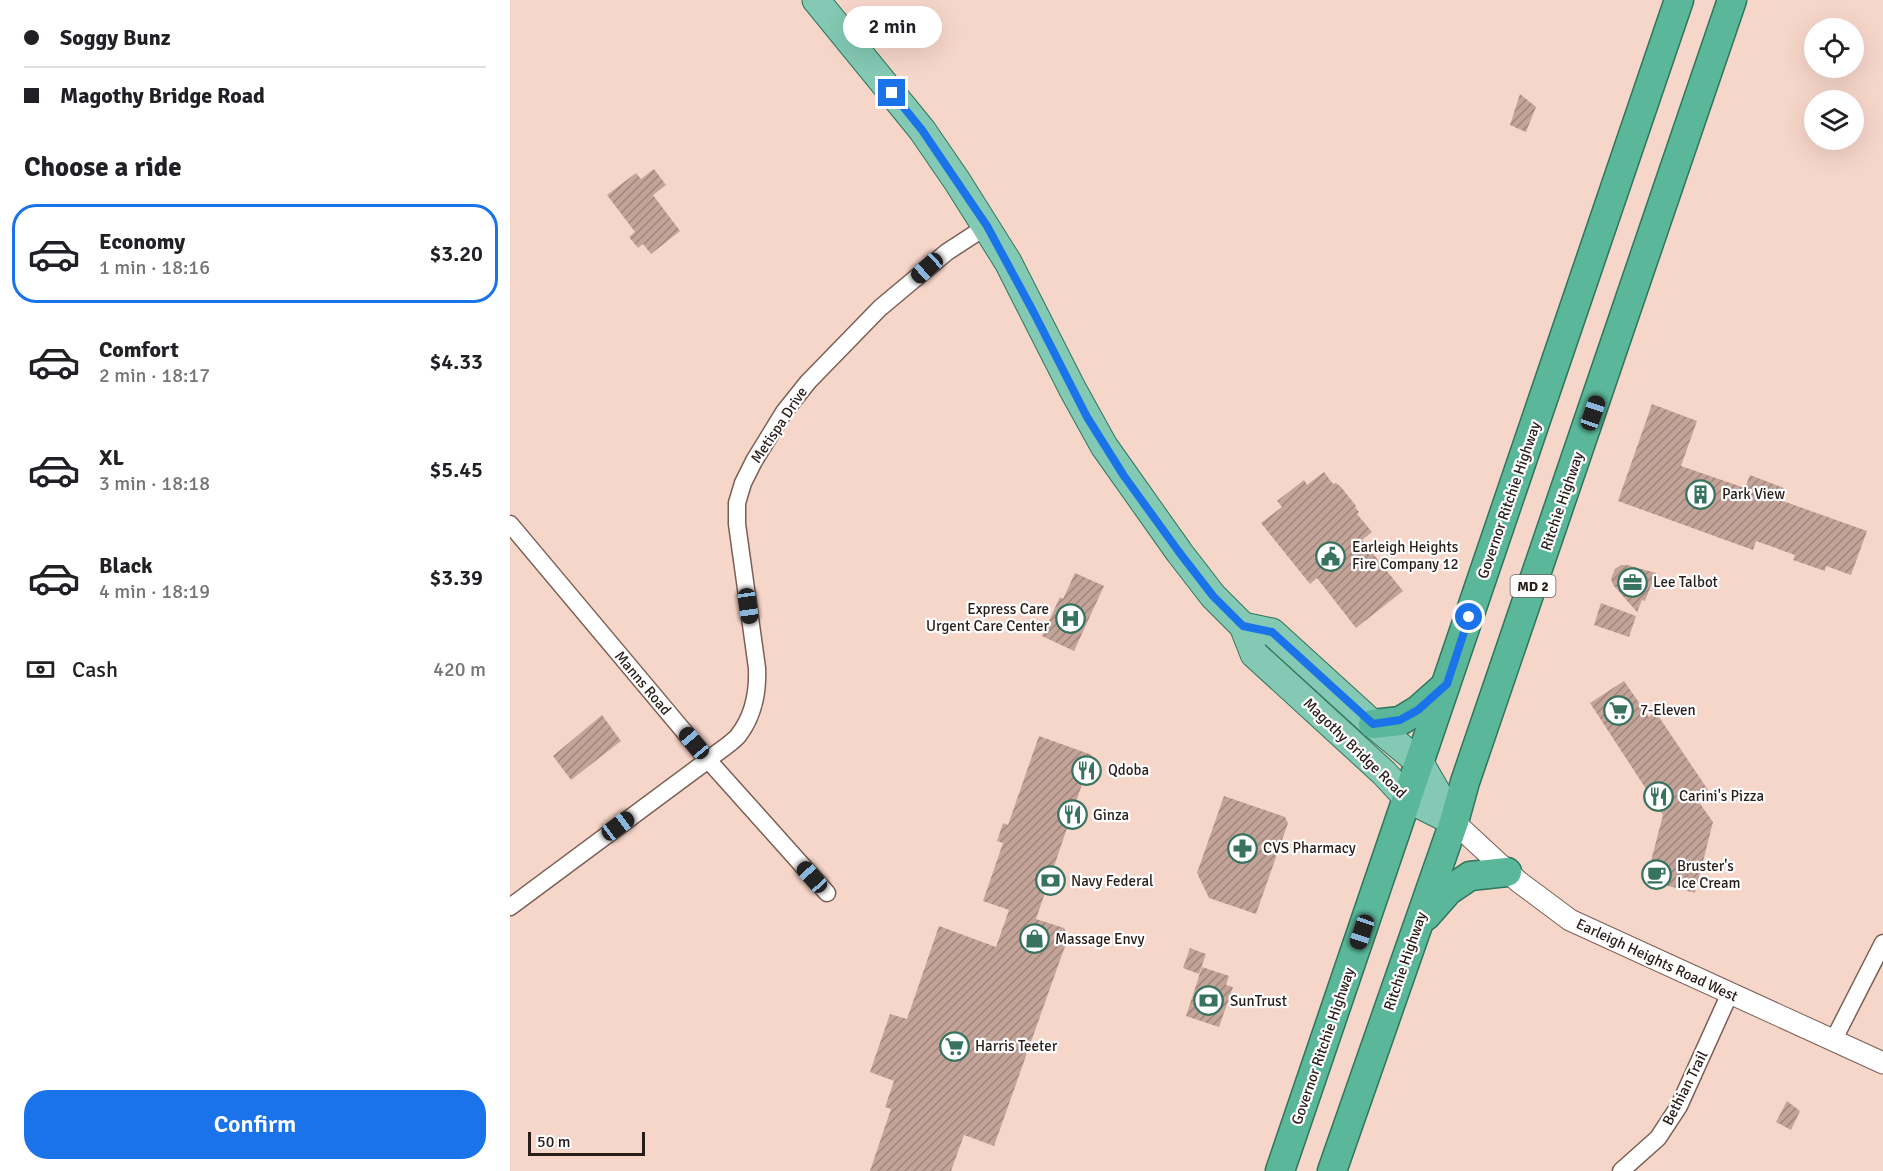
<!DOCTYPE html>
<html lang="en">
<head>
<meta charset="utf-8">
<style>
  :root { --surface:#fff; --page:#f6f6f6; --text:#202124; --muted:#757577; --line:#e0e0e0; --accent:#1a73e8 }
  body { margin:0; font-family:Signika,sans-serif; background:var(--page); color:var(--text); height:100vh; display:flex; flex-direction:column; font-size:22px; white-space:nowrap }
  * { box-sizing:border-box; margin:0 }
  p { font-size:20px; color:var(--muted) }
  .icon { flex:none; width:33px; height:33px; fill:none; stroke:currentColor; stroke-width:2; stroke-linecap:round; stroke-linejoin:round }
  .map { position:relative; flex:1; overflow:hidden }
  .side { display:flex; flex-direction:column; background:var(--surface); width:510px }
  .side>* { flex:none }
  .banner { display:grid; align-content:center; height:132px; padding:0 24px; background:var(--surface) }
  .buttons { position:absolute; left:1294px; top:18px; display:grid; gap:12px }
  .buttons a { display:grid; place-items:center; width:60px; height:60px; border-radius:50%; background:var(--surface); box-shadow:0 6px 24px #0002; font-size:30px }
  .scale { position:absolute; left:18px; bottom:15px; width:117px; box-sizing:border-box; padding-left:6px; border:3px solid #291d19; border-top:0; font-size:16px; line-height:21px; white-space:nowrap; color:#291d19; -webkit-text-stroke:4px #fff; paint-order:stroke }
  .end { position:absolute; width:27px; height:27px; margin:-14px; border:8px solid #1a73e8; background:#fff; box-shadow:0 0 0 3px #fff }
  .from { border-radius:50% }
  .bubble { position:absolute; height:42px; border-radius:21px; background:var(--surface); box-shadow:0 6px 24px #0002; font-size:20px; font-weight:600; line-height:42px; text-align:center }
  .car { position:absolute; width:18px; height:36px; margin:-18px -9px; border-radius:8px; box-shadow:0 0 4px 2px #0007; background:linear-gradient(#222 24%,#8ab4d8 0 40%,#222 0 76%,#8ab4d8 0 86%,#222 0) }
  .banner b { display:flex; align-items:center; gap:21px; height:57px; font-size:22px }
  .banner b+b { border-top:2px solid var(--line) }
  .banner i { width:15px; height:15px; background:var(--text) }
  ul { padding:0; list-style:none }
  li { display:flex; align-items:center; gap:18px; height:99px; margin:0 12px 9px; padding:0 12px; border:3px solid transparent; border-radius:24px }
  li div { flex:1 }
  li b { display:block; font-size:22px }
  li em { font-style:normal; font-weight:600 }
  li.on { border-color:var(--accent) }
  li>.icon { width:54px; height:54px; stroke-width:1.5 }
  h2 { padding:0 24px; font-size:27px; line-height:72px }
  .pay { display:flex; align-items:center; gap:15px; height:66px; padding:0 24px; font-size:22px }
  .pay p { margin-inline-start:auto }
  .primary-button { display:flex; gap:12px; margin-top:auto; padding:12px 24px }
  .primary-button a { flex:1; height:69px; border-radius:24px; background:var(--accent); color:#fff; font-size:24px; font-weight:600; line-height:69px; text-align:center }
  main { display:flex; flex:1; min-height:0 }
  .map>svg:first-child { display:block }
</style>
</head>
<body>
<main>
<section class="side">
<div class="banner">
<b><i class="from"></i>Soggy Bunz</b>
<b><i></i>Magothy Bridge Road</b>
</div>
<h2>Choose a ride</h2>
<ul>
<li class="on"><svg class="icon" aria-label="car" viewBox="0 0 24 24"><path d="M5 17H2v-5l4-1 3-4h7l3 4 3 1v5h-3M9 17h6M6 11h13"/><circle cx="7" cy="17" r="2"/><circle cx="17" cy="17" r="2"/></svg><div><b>Economy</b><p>1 min · 18:16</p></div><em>$3.20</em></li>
<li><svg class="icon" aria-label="car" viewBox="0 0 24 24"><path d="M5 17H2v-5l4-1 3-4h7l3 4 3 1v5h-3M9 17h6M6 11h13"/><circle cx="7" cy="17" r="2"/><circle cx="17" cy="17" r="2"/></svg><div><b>Comfort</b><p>2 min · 18:17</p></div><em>$4.33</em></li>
<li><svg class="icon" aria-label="car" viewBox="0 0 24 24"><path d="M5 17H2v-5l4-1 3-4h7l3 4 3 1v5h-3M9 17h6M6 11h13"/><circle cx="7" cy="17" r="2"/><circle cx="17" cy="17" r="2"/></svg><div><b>XL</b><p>3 min · 18:18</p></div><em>$5.45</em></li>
<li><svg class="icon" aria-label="car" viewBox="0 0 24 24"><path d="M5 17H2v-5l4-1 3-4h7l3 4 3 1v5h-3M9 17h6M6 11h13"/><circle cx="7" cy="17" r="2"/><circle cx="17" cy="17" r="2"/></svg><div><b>Black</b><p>4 min · 18:19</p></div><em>$3.39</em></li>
</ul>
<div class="pay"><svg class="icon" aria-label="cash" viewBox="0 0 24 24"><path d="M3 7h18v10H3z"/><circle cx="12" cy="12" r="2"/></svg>Cash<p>420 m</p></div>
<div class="primary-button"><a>Confirm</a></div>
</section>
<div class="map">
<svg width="1373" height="1171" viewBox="0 0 1373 1171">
  <defs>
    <pattern id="building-hatch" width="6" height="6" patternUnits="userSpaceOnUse" patternTransform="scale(1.5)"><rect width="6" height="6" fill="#c4a499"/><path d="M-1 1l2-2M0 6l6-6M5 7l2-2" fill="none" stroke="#9f857c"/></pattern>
  </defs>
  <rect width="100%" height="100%" fill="#f7d6ca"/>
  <g fill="url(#building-hatch)">
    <path d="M1010,94l16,13 -10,25 -16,-7z"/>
    <path d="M144,169l12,16 -13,10 27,36 -29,23 -8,-10 -5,4 -9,-11 6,-5 -28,-37 29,-22 5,6z"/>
    <path d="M1142,404l45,17 -16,45 64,22 5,-13 34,13 -4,12 87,31 -16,44 -25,-9 -1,5 -32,-11 2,-5 -39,-14 -3,9 -135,-49z"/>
    <path d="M814,472l9,12 3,-1 5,4 15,19 -1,1 4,5 -2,2 15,18 -10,8 41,51 -47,37 -39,-50 -7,6 -49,-61 21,-16 -5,-6 27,-21 3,5z"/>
    <path d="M1111,565h6l29,8 -11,28 -3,-1 -5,12 -24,-27 -2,-6 4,-10z"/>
    <path d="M565,573l29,13 -30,65 -32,-15 18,-39 3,2z"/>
    <path d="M1091,603l35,13 -7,21 -35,-12z"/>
    <path d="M1114,681l25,36 6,-6 53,79 -12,8 17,24 -18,71 -49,-13 17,-65 -73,-112z"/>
    <path d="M92,715l19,26 -50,39 -18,-24z"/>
    <path d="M529,736l53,19 -56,164 28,9 5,9 -1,4 -4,8 -70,197 -30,-11 -13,36h-81l21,-62 -6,-2 9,-26 -24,-9 20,-58 17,5 32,-93 57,21 13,-37 -26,-9 20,-58 -6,-2 6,-18 5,2z"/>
    <path d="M714,796l61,21 3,6 -32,91 -47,-16 -12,-25z"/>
    <path d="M680,948l16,6 -7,20 -16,-6z"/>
    <path d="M692,967l27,9 -3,9 7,2 -14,40 -33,-11z"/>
    <path d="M1277,1101l13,10 -9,19 -15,-8z"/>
  </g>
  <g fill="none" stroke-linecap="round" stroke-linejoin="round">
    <defs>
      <g id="minor">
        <path d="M0,524l198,236 119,133"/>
        <path d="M0,907l198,-147c9,-8 22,-15 30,-24 15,-19 20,-44 19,-68l-20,-144v-21l6,-20 11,-22 30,-49 24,-30 72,-74 67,-56 40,-26"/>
        <path d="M1323,1041l50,-98"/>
        <path d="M1111,1171l37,-33 21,-32 51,-113"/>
      </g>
      <path id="tertiary" d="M944,822l65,60 51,38 313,143"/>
      <g id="primary">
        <path d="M306,0l106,130 35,51 51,81 65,128 31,56 75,106 34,44 30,30 11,28 130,119 24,26 46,23"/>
        <path d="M733,626l29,6 101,92 47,39 34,59"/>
      </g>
      <g id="trunk">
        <path d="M863,724l27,-3 18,-11 27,-24"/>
        <path d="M916,916l22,-25 22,-15 37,-4"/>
        <path d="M770,1171l399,-1171"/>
        <path d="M822,1171l122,-349 11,-40 267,-782"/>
      </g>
    </defs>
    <use href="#minor" stroke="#7b5f55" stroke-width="19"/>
    <use href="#tertiary" stroke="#7b5f55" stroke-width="23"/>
    <use href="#primary" stroke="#2e755d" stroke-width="29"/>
    <use href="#trunk" stroke="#2e755d" stroke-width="31"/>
    <use href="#minor" stroke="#fff" stroke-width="16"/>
    <use href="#tertiary" stroke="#fff" stroke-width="21"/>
    <use href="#primary" stroke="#83c9b3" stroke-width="27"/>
    <use href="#trunk" stroke="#5ab79a" stroke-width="28"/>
  </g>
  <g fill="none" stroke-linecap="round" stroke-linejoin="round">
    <path stroke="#1a73e8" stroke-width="8" d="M382,93l30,37 65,96 47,87 53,104 37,59 55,76 34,44 30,30 29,6 101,92 27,-4 18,-10 29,-26 22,-67"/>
  </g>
  <defs>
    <symbol id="building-ring" viewBox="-11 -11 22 22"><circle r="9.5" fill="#fff" stroke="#37735e" stroke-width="1.5"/><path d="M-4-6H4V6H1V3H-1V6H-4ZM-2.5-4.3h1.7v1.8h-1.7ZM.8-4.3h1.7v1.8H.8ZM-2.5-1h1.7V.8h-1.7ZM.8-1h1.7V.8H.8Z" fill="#37735e"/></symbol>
    <symbol id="civic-ring" viewBox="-11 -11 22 22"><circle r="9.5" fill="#fff" stroke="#37735e" stroke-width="1.5"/><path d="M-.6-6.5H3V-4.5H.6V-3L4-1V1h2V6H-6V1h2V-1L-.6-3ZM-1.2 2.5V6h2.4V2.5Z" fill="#37735e"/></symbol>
    <symbol id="office-ring" viewBox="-11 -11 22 22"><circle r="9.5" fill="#fff" stroke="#37735e" stroke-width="1.5"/><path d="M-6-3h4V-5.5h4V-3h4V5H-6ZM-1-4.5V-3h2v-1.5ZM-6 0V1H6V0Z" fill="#37735e"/></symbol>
    <symbol id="hospital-ring" viewBox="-11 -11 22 22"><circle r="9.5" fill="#fff" stroke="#37735e" stroke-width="1.5"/><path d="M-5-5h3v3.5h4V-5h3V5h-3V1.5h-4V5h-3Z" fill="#37735e"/></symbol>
    <symbol id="supermarket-ring" viewBox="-11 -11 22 22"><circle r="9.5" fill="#fff" stroke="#37735e" stroke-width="1.5"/><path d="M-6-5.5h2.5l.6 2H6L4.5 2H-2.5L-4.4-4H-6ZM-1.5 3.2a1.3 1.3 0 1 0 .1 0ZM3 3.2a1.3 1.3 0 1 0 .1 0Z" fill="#37735e"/></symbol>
    <symbol id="restaurant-ring" viewBox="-11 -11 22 22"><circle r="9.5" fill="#fff" stroke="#37735e" stroke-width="1.5"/><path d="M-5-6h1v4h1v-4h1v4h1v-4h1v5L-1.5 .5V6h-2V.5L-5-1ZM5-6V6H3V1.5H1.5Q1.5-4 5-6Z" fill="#37735e"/></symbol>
    <symbol id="pharmacy-ring" viewBox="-11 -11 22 22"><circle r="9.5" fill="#fff" stroke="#37735e" stroke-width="1.5"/><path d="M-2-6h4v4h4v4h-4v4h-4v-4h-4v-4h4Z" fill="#37735e"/></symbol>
    <symbol id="cafe-ring" viewBox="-11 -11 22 22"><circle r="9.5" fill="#fff" stroke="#37735e" stroke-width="1.5"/><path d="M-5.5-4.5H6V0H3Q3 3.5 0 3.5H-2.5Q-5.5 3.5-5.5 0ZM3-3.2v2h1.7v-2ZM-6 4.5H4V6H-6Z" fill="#37735e"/></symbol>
    <symbol id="bank-ring" viewBox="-11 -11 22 22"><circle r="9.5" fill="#fff" stroke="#37735e" stroke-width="1.5"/><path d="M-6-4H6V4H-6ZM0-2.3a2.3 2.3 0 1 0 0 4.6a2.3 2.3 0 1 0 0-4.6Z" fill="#37735e"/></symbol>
    <symbol id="shop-ring" viewBox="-11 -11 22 22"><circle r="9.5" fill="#fff" stroke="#37735e" stroke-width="1.5"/><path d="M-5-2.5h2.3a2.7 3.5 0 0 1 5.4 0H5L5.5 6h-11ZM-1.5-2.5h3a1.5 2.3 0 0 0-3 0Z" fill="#37735e"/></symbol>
  </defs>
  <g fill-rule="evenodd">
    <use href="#building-ring" x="1174" y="478" width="33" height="33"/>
    <use href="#civic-ring" x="804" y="540" width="33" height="33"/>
    <use href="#office-ring" x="1106" y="566" width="33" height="33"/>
    <use href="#hospital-ring" x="544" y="602" width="33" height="33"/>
    <use href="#supermarket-ring" x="1092" y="694" width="33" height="33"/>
    <use href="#restaurant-ring" x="560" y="754" width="33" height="33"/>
    <use href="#restaurant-ring" x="1132" y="780" width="33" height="33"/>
    <use href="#restaurant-ring" x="546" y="798" width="33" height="33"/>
    <use href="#pharmacy-ring" x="716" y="832" width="33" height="33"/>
    <use href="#cafe-ring" x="1130" y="858" width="33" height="33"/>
    <use href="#bank-ring" x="524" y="864" width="33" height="33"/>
    <use href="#shop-ring" x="508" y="922" width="33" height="33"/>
    <use href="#bank-ring" x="682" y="984" width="33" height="33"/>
    <use href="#supermarket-ring" x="428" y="1030" width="33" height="33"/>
  </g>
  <g text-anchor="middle" stroke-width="4.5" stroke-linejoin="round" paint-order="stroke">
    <rect fill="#fff" stroke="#69615e" stroke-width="1.5" x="1000.5" y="575" width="45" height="22" rx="4.5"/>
    <g font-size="14" font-weight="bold" fill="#291d19">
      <text x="1023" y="591">MD 2</text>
    </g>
    <g font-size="15" fill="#291d19" stroke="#fff">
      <text transform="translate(269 425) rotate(-56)" y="5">Metispa Drive</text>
      <text transform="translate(999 500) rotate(-71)" y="5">Governor Ritchie Highway</text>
      <text transform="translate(1052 501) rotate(-71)" y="5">Ritchie Highway</text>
      <text transform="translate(133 683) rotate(50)" y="5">Manns Road</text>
      <text transform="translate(845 748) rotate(44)" y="5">Magothy Bridge Road</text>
      <text transform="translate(1147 960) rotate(25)" y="5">Earleigh Heights Road West</text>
      <text transform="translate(895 961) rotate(-71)" y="5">Ritchie Highway</text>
      <text transform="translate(813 1046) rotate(-71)" y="5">Governor Ritchie Highway</text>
      <text transform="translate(1175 1088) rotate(-63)" y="5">Bethian Trail</text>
    </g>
    <g font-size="15" fill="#291d19" stroke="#fff" text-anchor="start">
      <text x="1212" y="499">Park View</text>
      <text x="842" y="552">Earleigh Heights<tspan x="842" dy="17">Fire Company 12</tspan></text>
      <text x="1143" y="587">Lee Talbot</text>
      <text x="539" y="614" text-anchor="end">Express Care<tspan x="539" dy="17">Urgent Care Center</tspan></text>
      <text x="1130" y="715">7-Eleven</text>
      <text x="598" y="775">Qdoba</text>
      <text x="1169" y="801">Carini's Pizza</text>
      <text x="583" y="820">Ginza</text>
      <text x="753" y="853">CVS Pharmacy</text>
      <text x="1167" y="871">Bruster's<tspan x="1167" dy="17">Ice Cream</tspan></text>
      <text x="561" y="886">Navy Federal</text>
      <text x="545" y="944">Massage Envy</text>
      <text x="720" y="1006">SunTrust</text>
      <text x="465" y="1051">Harris Teeter</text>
    </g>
  </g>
</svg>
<div class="buttons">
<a><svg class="icon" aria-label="locate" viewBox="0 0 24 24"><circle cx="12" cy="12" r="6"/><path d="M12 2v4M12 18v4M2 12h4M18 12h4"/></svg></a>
<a><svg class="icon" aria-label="layers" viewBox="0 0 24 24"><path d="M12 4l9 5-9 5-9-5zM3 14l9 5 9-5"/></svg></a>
</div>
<div class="scale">50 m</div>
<i class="end from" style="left:959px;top:617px"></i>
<i class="end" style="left:382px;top:93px"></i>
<div class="bubble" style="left:333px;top:6px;width:99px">2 min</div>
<i class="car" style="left:417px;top:268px;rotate:228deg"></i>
<i class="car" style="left:1083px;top:413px;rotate:19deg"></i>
<i class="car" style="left:238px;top:606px;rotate:172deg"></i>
<i class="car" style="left:184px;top:743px;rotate:320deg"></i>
<i class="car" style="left:108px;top:826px;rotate:53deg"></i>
<i class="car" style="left:302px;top:877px;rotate:318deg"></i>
<i class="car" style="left:852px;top:932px;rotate:199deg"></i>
</div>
</main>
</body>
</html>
